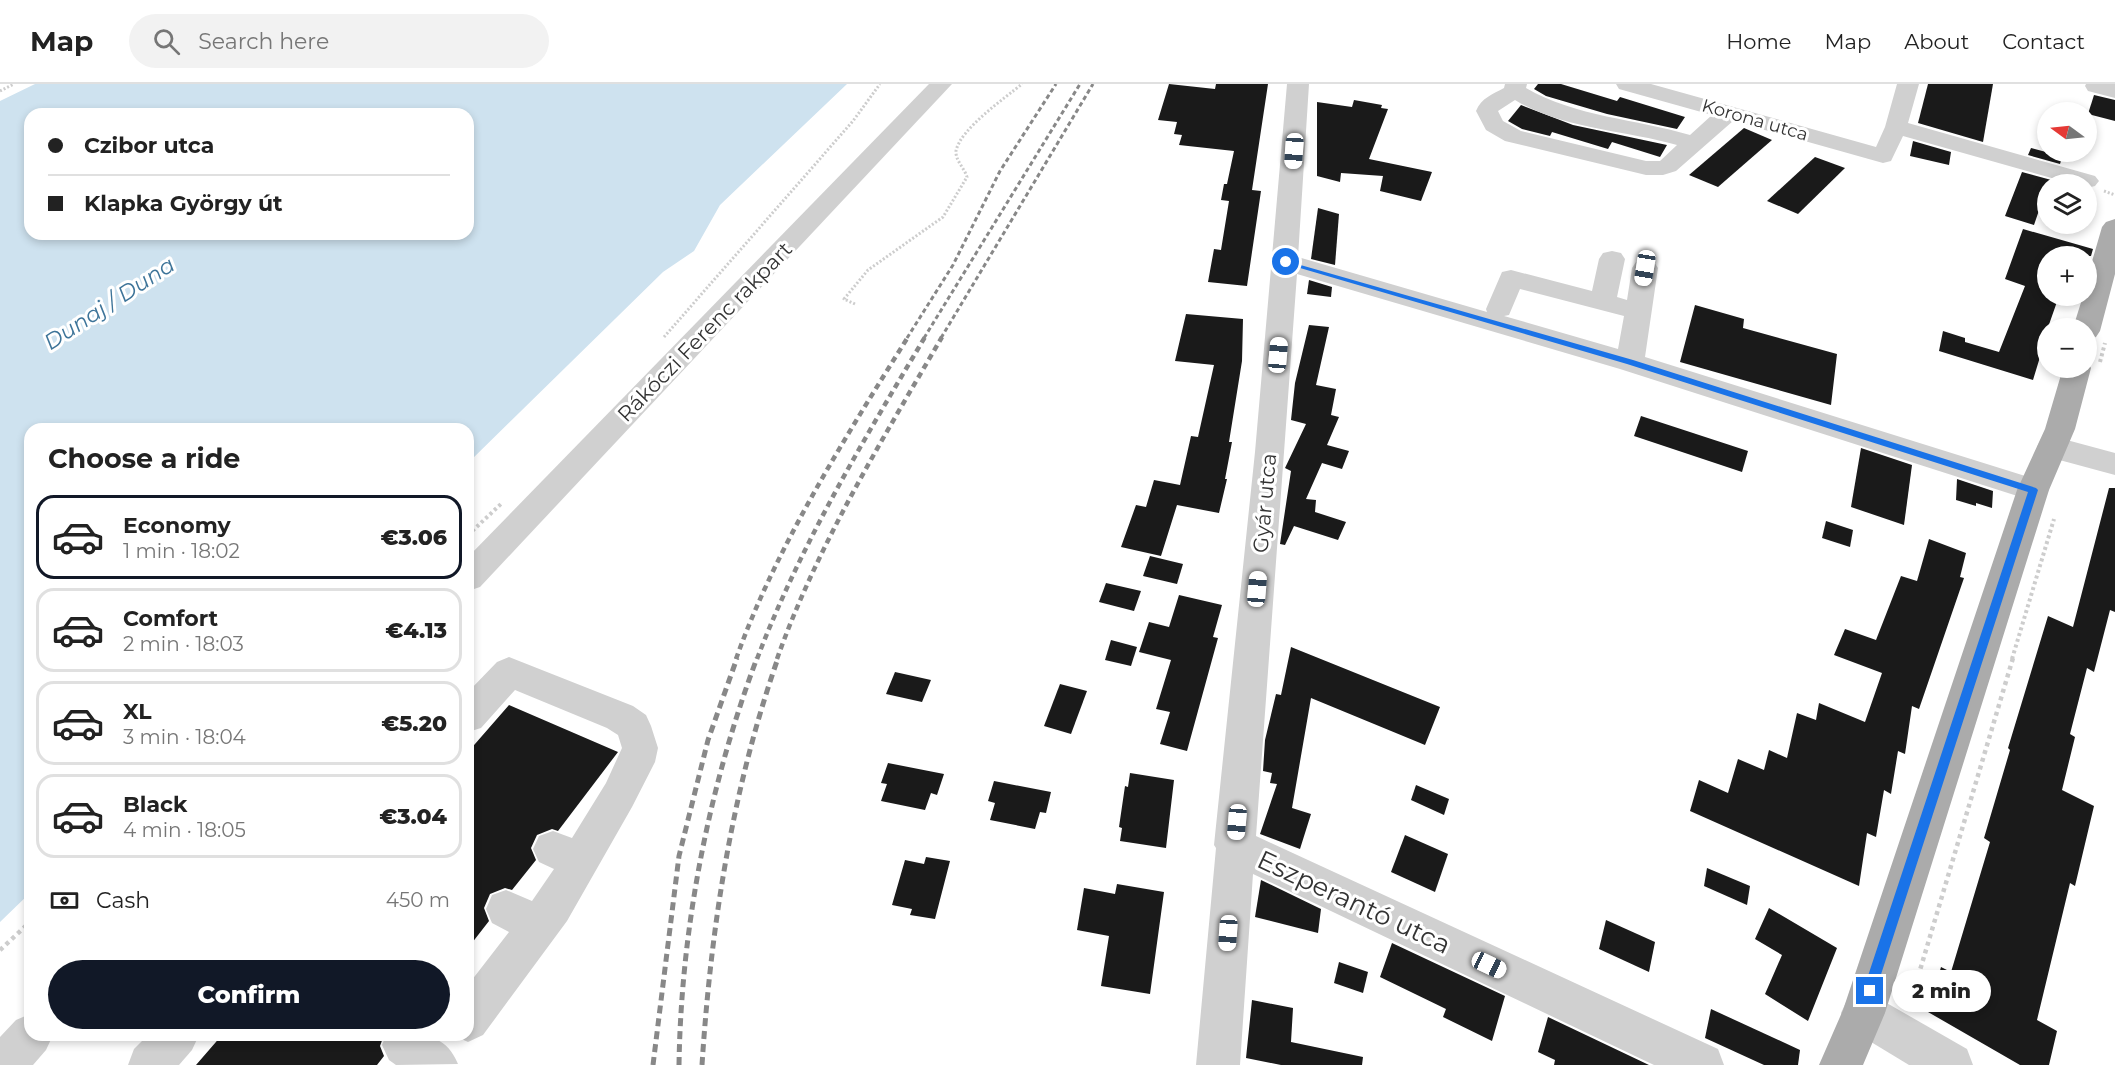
<!DOCTYPE html>
<html lang="en">
<head>
<meta charset="utf-8">
<style>
  :root { --surface:#fff; --page:#f2f2f2; --text:#222; --muted:#767676; --line:#e0e0e0; --accent:#111827 }
  body { margin:0; font-family:Montserrat,sans-serif; background:var(--page); color:var(--text); height:100vh; display:flex; flex-direction:column; font-size:22px; white-space:nowrap }
  * { box-sizing:border-box; margin:0 }
  p { font-size:20px; color:var(--muted) }
  .icon { flex:none; width:33px; height:33px; fill:none; stroke:currentColor; stroke-width:2; stroke-linecap:round; stroke-linejoin:round }
  .map { position:relative; flex:1; overflow:hidden }
  .side { position:absolute; left:24px; top:339px; width:450px; height:618px; display:flex; flex-direction:column; background:var(--surface); border-radius:18px; box-shadow:0 3px 9px #0003 }
  .side>* { flex:none }
  .banner { position:absolute; left:24px; top:24px; width:450px; height:132px; border-radius:18px; box-shadow:0 3px 9px #0003; display:grid; align-content:center; height:132px; padding:0 24px; background:var(--surface) }
  .needle { width:39px; rotate:285deg }
  .tools { position:absolute; left:2037px; top:18px; display:grid; gap:12px }
  .tools a { display:grid; place-items:center; width:60px; height:60px; border-radius:50%; background:var(--surface); box-shadow:0 3px 9px #0003; font-size:30px }
  .end { position:absolute; width:27px; height:27px; margin:-14px; border:8px solid #1a73e8; background:#fff; box-shadow:0 0 0 3px #fff }
  .from { border-radius:50% }
  .bubble { position:absolute; height:42px; border-radius:21px; background:var(--surface); box-shadow:0 3px 9px #0003; font-size:20px; font-weight:800; line-height:42px; text-align:center }
  .car { position:absolute; width:18px; height:36px; margin:-18px -9px; border-radius:8px; box-shadow:0 0 4px 2px #0007; background:linear-gradient(#fff 24%,#345 0 40%,#fff 0 76%,#345 0 86%,#fff 0) }
  .banner b { display:flex; align-items:center; gap:21px; height:57px; font-size:22px }
  .banner b+b { border-top:2px solid var(--line) }
  .banner i { width:15px; height:15px; background:var(--text) }
  ul { padding:0; list-style:none }
  li { display:flex; align-items:center; gap:18px; height:84px; margin:0 12px 9px; padding:0 12px; border:3px solid var(--line); border-radius:18px }
  li div { flex:1 }
  li b { display:block; font-size:22px }
  li em { font-style:normal; font-weight:800 }
  li.on { border-color:var(--accent) }
  li>.icon { width:54px; height:54px; stroke-width:1.5 }
  h2 { padding:0 24px; font-size:27px; line-height:72px }
  .pay { display:flex; align-items:center; gap:15px; height:66px; padding:0 24px; font-size:22px }
  .pay p { margin-inline-start:auto }
  .cta { display:flex; gap:12px; margin-top:auto; padding:12px 24px }
  .cta a { flex:1; height:69px; border-radius:36px; background:var(--accent); color:#fff; font-size:24px; font-weight:800; line-height:69px; text-align:center }
  header { display:flex; align-items:center; gap:36px; box-sizing:border-box; height:84px; padding:0 30px; background:var(--surface); border-bottom:2px solid var(--line) }
  header strong { font-size:28px }
  nav { display:flex; gap:33px; margin-inline-start:auto; font-size:21px }
  .search { width:420px; height:54px; background:var(--page); display:flex; align-items:center; gap:15px; box-sizing:border-box; padding:0 21px; border-radius:33px; color:var(--muted); font-size:22px }
  .map>svg:first-child { display:block }
</style>
</head>
<body>
<header>
<strong>Map</strong>
<div class="search"><svg class="icon" aria-label="search" viewBox="0 0 24 24"><circle cx="10" cy="10" r="6"/><path d="M15 15l6 6"/></svg>Search here</div>
<nav><a>Home</a><a>Map</a><a>About</a><a>Contact</a></nav>
</header>
<div class="map">
<svg width="2115" height="981" viewBox="0 0 2115 981">
  <rect width="100%" height="100%" fill="#fff"/>
  <path fill="#cee2ef" fill-rule="evenodd" d="M35,0h812l-127,121 -26,46 -31,21 -195,191v-34h-438v464l-30,29v-821zM30,30h438v120h-438z"/>
  <g fill="#1a1a1a">
    <path d="M1169,0l46,5 1,-5h52l-16,106 9,1 -14,95 -39,-4 6,-33 7,1 8,-49 -8,-1 3,-16h3l7,-33 -55,-6 3,-10 -8,-1 3,-12 -19,-2z"/>
    <path d="M1538,0h23l56,17 3,-4 65,20 -8,12 -70,-15 -61,-18 -12,-7z"/>
    <path d="M1928,0h65l-10,58 -65,-19z"/>
    <path d="M2094,11l21,5v21l-27,-7z"/>
    <path d="M1354,16l28,5 -1,3 7,1 -19,50 63,13 -11,29 -41,-10 3,-15 -42,-3 -1,9 -23,-6v-74l35,5z"/>
    <path d="M1521,21l52,20 94,20 -7,12 -48,-15 -4,7 -56,-17 -2,4 -28,-7 -14,-8z"/>
    <path d="M1744,44l28,12 -54,47 -29,-12z"/>
    <path d="M1913,57l38,11 -2,13 -39,-9z"/>
    <path d="M2031,64l15,4h18l-4,12 -32,-9z"/>
    <path d="M1815,73l30,11 -47,46 -31,-13z"/>
    <path d="M2022,88l33,9 -1,3h-6l-14,41 -29,-9z"/>
    <path d="M1318,124l21,6 -4,51 -24,-6z"/>
    <path d="M2023,145l70,20 -2,7h-43v40h11l-21,60 2,1 -7,23 -94,-29 4,-20 22,7v4l34,10 26,-66 -20,-7z"/>
    <path d="M1309,196l23,7 -1,10 -24,-3z"/>
    <path d="M1695,221l49,14 -1,9 94,26 -6,51 -151,-43z"/>
    <path d="M1186,230l57,5 -1,42 -13,81h3l-7,37h2l-8,34 -42,-8 -16,51 -40,-9 15,-42 10,2 8,-27 26,5 11,-49 7,1 16,-72 -39,-4z"/>
    <path d="M1309,241l20,2 -13,58 20,4 -5,26 8,2 -12,28 22,6 -7,18 -20,-6 -16,36 10,1 -1,12 31,10 -8,18 -44,-14 -9,19 -5,-1 11,-73 -6,-3 21,-44 -15,-4 4,-37z"/>
    <path d="M1641,332l107,35 -6,21 -108,-36z"/>
    <path d="M1861,364l51,17 -8,60 -53,-18z"/>
    <path d="M1957,395l36,12 -1,17 -16,-5v3l-20,-6z"/>
    <path d="M2109,404h6v124l-5,-2 -16,62 -7,-4 -17,66 5,3 -13,53 32,16 -19,80 -5,-3 -33,137 20,11 -8,34h-29l-92,-53 13,-45 10,5 39,-130 -6,-4 26,-88 -2,-2 40,-132 25,11z"/>
    <path d="M1826,437l27,9 -3,17 -28,-9z"/>
    <path d="M1929,455l37,14 -6,24 4,1 -45,131 -7,-3 -7,48 -7,-3 -7,43 -7,-4 -8,47 -9,-4 -8,53 -169,-75 9,-31 29,13 10,-34 26,11 5,-20 18,8 10,-45 19,7 3,-17 46,19 17,-49 -48,-18 11,-26 31,11 25,-64 16,5z"/>
    <path d="M1150,472l33,8 -6,20 -34,-8z"/>
    <path d="M1106,499l35,8 -7,20 -35,-9z"/>
    <path d="M1179,511l43,10 -9,32 5,1 -31,113 -27,-7 10,-32 -14,-3 15,-49 -32,-8 10,-30 20,5z"/>
    <path d="M1111,556l26,7 -6,19 -26,-6z"/>
    <path d="M1291,563l149,60 -15,38 -114,-47 -19,110 19,6 -11,35 -40,-15 17,-50 -7,-1 2,-10 -9,-2 2,-31 11,-46 5,1z"/>
    <path d="M895,588l36,8 -9,22 -36,-8z"/>
    <path d="M1060,600l27,7 -16,43 -27,-8z"/>
    <path d="M509,621l109,47 -60,79 -6,-2 -15,6 -6,13 5,12 -24,30 -7,-2 -15,6 -6,14 5,13 -21,27v-196z"/>
    <path d="M888,679l56,11 -7,21 -6,-2 -6,17 -44,-9 6,-17 -6,-1z"/>
    <path d="M1130,689l44,7 -8,68 -46,-7 2,-13 -3,-1 6,-41 3,1z"/>
    <path d="M994,697l57,11 -5,21 -6,-1 -5,17 -45,-9 5,-17 -7,-2z"/>
    <path d="M1416,701l33,14 -5,16 -33,-15z"/>
    <path d="M1405,751l43,19 -13,38 -44,-20z"/>
    <path d="M926,773l24,4 -15,58 -25,-4 2,-6 -20,-4 13,-45 19,4z"/>
    <path d="M1707,784l43,18 -3,19 -43,-19z"/>
    <path d="M1261,796l60,29 -3,24 -63,-16z"/>
    <path d="M1117,800l47,8 -14,102 -49,-8 8,-50 -32,-6 7,-42 31,6z"/>
    <path d="M1769,824l68,40 -29,73 -43,-27 17,-39 -27,-16z"/>
    <path d="M1606,836l49,22 -6,30 -50,-23z"/>
    <path d="M1392,859l113,53 -13,45 -49,-24 3,-8 -66,-32z"/>
    <path d="M1339,878l29,10 -5,21 -29,-10z"/>
    <path d="M1252,916l41,8 -2,34 72,15 -1,8h-81l-35,-7z"/>
    <path d="M1711,925l89,41 -2,15h-34l-59,-27z"/>
    <path d="M1548,933l101,48h-95l1,-5 -17,-8z"/>
    <path d="M222,951h162l-4,11 4,10 -7,9h-181z"/>
  </g>
  <g fill="none" stroke-linecap="round" stroke-linejoin="round">
    <g stroke="#cdcdcd" stroke-width="3" stroke-dasharray="2 2" stroke-linecap="butt">
      <path d="M0,7l14,-7"/>
      <path d="M2104,107l11,4"/>
      <path d="M855,220l-11,-5 24,-29 75,-53 24,-40c-2,-8 -12,-17 -11,-26 4,-22 49,-53 66,-67"/>
      <path d="M664,253l189,-216 27,-37"/>
    </g>
    <g stroke="#cdcdcd" stroke-width="4" stroke-dasharray="3 3" stroke-linecap="butt">
      <path d="M2100,278l5,-19"/>
      <path d="M468,451l34,-32"/>
      <path d="M2012,575l42,-140"/>
    </g>
    <g stroke="#cdcdcd" stroke-width="4.5" stroke-dasharray="4 4" stroke-linecap="butt">
      <path d="M0,866l30,-28"/>
      <path d="M1909,923l104,-349"/>
    </g>
    <g fill="#d0d0d0" fill-rule="evenodd">
      <path d="M929,0h23l-472,503 -12,4v-34z"/>
      <path d="M1287,0h22l-11,173 189,55 -1,-3 16,-37 9,-2 81,21 7,-32 4,-6 9,-2 9,2 4,6 -8,38 10,3 5,-32 4,-6 9,-2 9,2 4,6 -13,89 399,125 5,8 -5,8 -11,3 -413,-132 -323,-95 -41,562 462,213 6,16h-70l-401,-191 -13,191h-44l20,-217 -2,-3 41,-393zM1520,205l104,27 -6,33 -114,-33 5,-1z"/>
      <path d="M1505,0h22l-1,4c50,29 110,31 164,47l22,-20 -93,-26 -3,-5h35l225,63 9,-20 12,-43h22l-11,39 187,53 4,5 -4,5 -8,2 -1,-4h-13l-170,-48 -12,25 -8,2 -150,-42 -57,50 -13,4h-17l-141,-34 -19,-11 -10,-19c5,-13 17,-17 28,-23zM1515,16c48,29 109,30 162,45l-17,16h-14l-125,-30 -18,-10 -5,-10z"/>
      <path d="M2086,0h29v14l-27,-7 -3,-5z"/>
      <path d="M2052,352l63,17v22l-74,-20 -4,-8 4,-8z"/>
      <path d="M509,573l124,49 13,9 5,11 7,22 -3,14 -23,45 -65,114 -84,114 -15,7 -15,-7h15v-50l41,-53 -17,-9 -6,-14 6,-14 14,-5 26,11 22,-32 -15,-7 -6,-13 6,-13 14,-5 19,7 34,-55 16,-35 -4,-13 -11,-7 -92,-38 -34,38 -13,4v-40l29,-30z"/>
      <path d="M1863,907l15,7 89,51 6,16h-64l-61,-37 -7,-15 7,-15z"/>
      <path d="M30,930v21h23l-7,15 -13,15h-33v-28l16,-17z"/>
      <path d="M148,951h51l-7,15 -13,15h-51l6,-16z"/>
      <path d="M386,951c32,0 58,-5 72,29l-62,1 -7,-5 -7,-15z"/>
    </g>
    <g fill="#ababab" fill-rule="evenodd">
      <path d="M2115,135v55l-15,57 -4,6 -10,3v-12h-13l10,-32h3v-14l16,-55 4,-5z"/>
      <path d="M2087,277l4,7 -16,61 -26,61 -164,523 -22,52h-44l24,-55 174,-520 28,-61 18,-61h23z"/>
    </g>
    <g stroke="#888" stroke-width="3" stroke-dasharray="4.5 3" stroke-linecap="butt">
      <path d="M907,254l46,-73 47,-94 56,-87"/>
      <path d="M924,254l156,-254"/>
      <path d="M941,254l152,-254"/>
    </g>
    <g stroke="#888" stroke-width="4.5" stroke-dasharray="6 4.5" stroke-linecap="butt">
      <path d="M736,575c39,-110 110,-223 172,-322"/>
      <path d="M757,575c43,-113 106,-218 168,-322"/>
      <path d="M777,575c40,-113 105,-219 165,-322"/>
    </g>
    <g stroke="#888" stroke-width="5" stroke-dasharray="8 5" stroke-linecap="butt">
      <path d="M653,981l26,-209 29,-116 29,-82"/>
      <path d="M679,981c2,-137 30,-279 78,-407"/>
      <path d="M702,981c9,-139 30,-275 76,-407"/>
    </g>
  </g>
  <path fill="#1a73e8" d="M1283,176l350,100 403,128 2,2 -164,506 -4,2 -5,-2 -2,-5 165,-499 -401,-128 -344,-101z"/>
  <g text-anchor="middle" stroke-width="6" stroke-linejoin="round" paint-order="stroke">
    <g font-size="18" fill="#333" stroke="#fff">
      <text transform="translate(1755 36) rotate(16)" y="6">Korona utca</text>
    </g>
    <g font-size="21" fill="#333" stroke="#fff">
      <text transform="translate(705 248) rotate(-46)" y="7">Rákóczi Ferenc rakpart</text>
      <text transform="translate(1265 419) rotate(-85)" y="7">Gyár utca</text>
    </g>
    <g font-size="22" font-style="italic" fill="#3d7499" stroke="#fff">
      <text transform="translate(109 219) rotate(-33)" y="8">Dunaj / Duna</text>
    </g>
    <g font-size="26" fill="#333" stroke="#fff">
      <text transform="translate(1354 818) rotate(25)" y="9">Eszperantó utca</text>
    </g>
  </g>
</svg>
<div class="tools">
<a><svg class="needle" viewBox="-14 -14 28 28"><path d="M0-13l5 13h-10z" fill="#e53935"/><path d="M0 13l5-13h-10z" fill="#767676"/></svg></a>
<a><svg class="icon" aria-label="layers" viewBox="0 0 24 24"><path d="M12 4l9 5-9 5-9-5zM3 14l9 5 9-5"/></svg></a>
<a>+</a>
<a>−</a>
</div>
<i class="end from" style="left:1286px;top:178px"></i>
<i class="end" style="left:1870px;top:907px"></i>
<div class="bubble" style="left:1892px;top:886px;width:99px">2 min</div>
<i class="car" style="left:1294px;top:67px;rotate:184deg"></i>
<i class="car" style="left:1645px;top:184px;rotate:189deg"></i>
<i class="car" style="left:1278px;top:271px;rotate:5deg"></i>
<i class="car" style="left:1257px;top:505px;rotate:5deg"></i>
<i class="car" style="left:1237px;top:738px;rotate:185deg"></i>
<i class="car" style="left:1228px;top:849px;rotate:184deg"></i>
<i class="car" style="left:1489px;top:881px;rotate:115deg"></i>
<div class="banner">
<b><i class="from"></i>Czibor utca</b>
<b><i></i>Klapka György út</b>
</div>
<section class="side">
<h2>Choose a ride</h2>
<ul>
<li class="on"><svg class="icon" aria-label="car" viewBox="0 0 24 24"><path d="M5 17H2v-5l4-1 3-4h7l3 4 3 1v5h-3M9 17h6M6 11h13"/><circle cx="7" cy="17" r="2"/><circle cx="17" cy="17" r="2"/></svg><div><b>Economy</b><p>1 min · 18:02</p></div><em>€3.06</em></li>
<li><svg class="icon" aria-label="car" viewBox="0 0 24 24"><path d="M5 17H2v-5l4-1 3-4h7l3 4 3 1v5h-3M9 17h6M6 11h13"/><circle cx="7" cy="17" r="2"/><circle cx="17" cy="17" r="2"/></svg><div><b>Comfort</b><p>2 min · 18:03</p></div><em>€4.13</em></li>
<li><svg class="icon" aria-label="car" viewBox="0 0 24 24"><path d="M5 17H2v-5l4-1 3-4h7l3 4 3 1v5h-3M9 17h6M6 11h13"/><circle cx="7" cy="17" r="2"/><circle cx="17" cy="17" r="2"/></svg><div><b>XL</b><p>3 min · 18:04</p></div><em>€5.20</em></li>
<li><svg class="icon" aria-label="car" viewBox="0 0 24 24"><path d="M5 17H2v-5l4-1 3-4h7l3 4 3 1v5h-3M9 17h6M6 11h13"/><circle cx="7" cy="17" r="2"/><circle cx="17" cy="17" r="2"/></svg><div><b>Black</b><p>4 min · 18:05</p></div><em>€3.04</em></li>
</ul>
<div class="pay"><svg class="icon" aria-label="cash" viewBox="0 0 24 24"><path d="M3 7h18v10H3z"/><circle cx="12" cy="12" r="2"/></svg>Cash<p>450 m</p></div>
<div class="cta"><a>Confirm</a></div>
</section>
</div>
</body>
</html>
